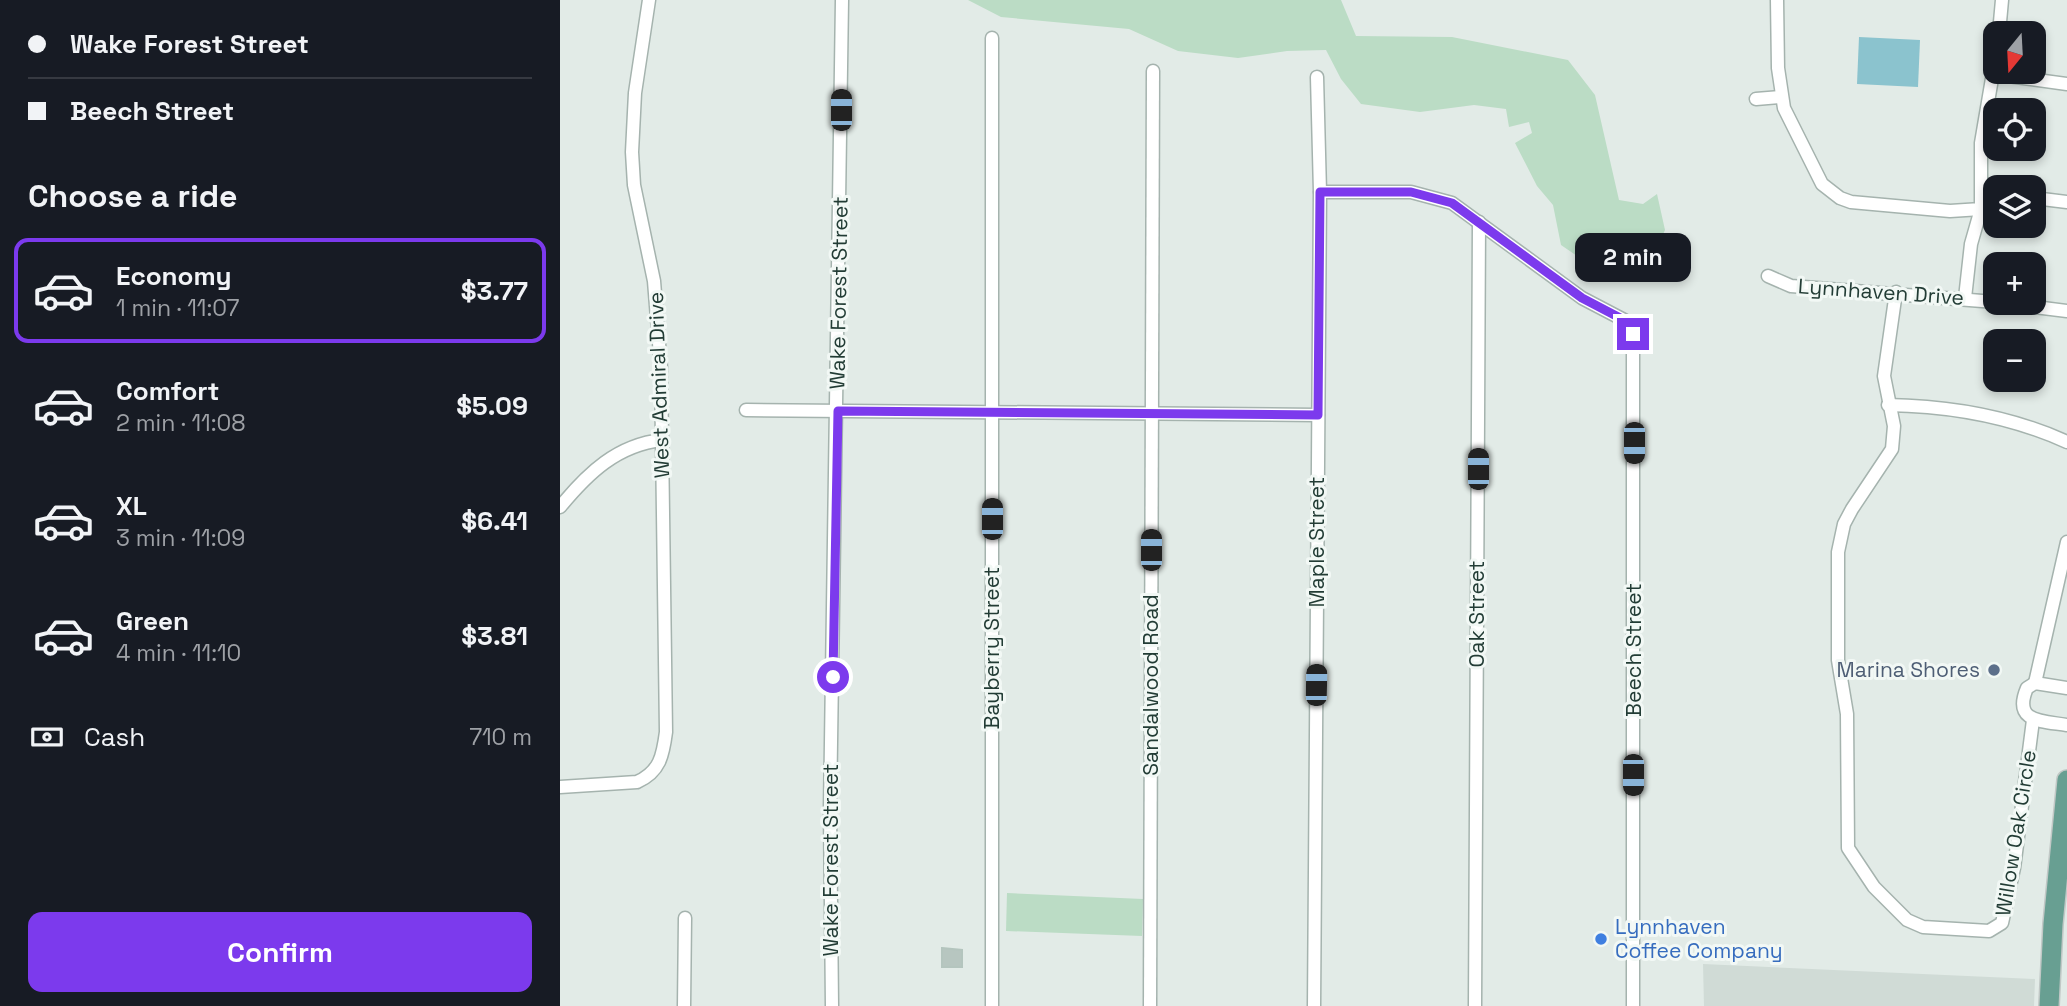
<!DOCTYPE html>
<html lang="en">
<head>
<meta charset="utf-8">
<style>
  :root { --surface:#171b24; --page:#20242c; --text:#f1f3f6; --muted:#9ea1a6; --line:#363941; --accent:#7c3aed }
  body { margin:0; font-family:"Space Grotesk",sans-serif; background:var(--page); color:var(--text); height:100vh; display:flex; flex-direction:column; font-size:26px; white-space:nowrap }
  * { box-sizing:border-box; margin:0 }
  p { font-size:23px; color:var(--muted) }
  .icon { flex:none; width:38px; height:38px; fill:none; stroke:currentColor; stroke-width:2; stroke-linecap:round; stroke-linejoin:round }
  .map { position:relative; flex:1; overflow:hidden }
  .drawer { display:flex; flex-direction:column; background:var(--surface); width:560px }
  .drawer>* { flex:none }
  .guide { display:grid; align-content:center; height:154px; padding:0 28px; background:var(--surface) }
  .needle { width:46px; rotate:198deg }
  .controls { position:absolute; left:1423px; top:21px; display:grid; gap:14px }
  .controls a { display:grid; place-items:center; width:63px; height:63px; border-radius:14px; background:var(--surface); box-shadow:0 4px 10px #0003; font-size:35px }
  .end { position:absolute; width:32px; height:32px; margin:-16px; border:9px solid #7c3aed; background:#fff; box-shadow:0 0 0 4px #fff }
  .from { border-radius:50% }
  .bubble { position:absolute; height:49px; border-radius:14px; background:var(--surface); box-shadow:0 4px 10px #0003; font-size:23px; font-weight:700; line-height:49px; text-align:center }
  .car { position:absolute; width:21px; height:42px; margin:-21px -10px; border-radius:9px; box-shadow:0 0 5px 2px #0007; background:linear-gradient(#222 24%,#8ab4d8 0 40%,#222 0 76%,#8ab4d8 0 86%,#222 0) }
  .guide b { display:flex; align-items:center; gap:24px; height:66px; font-size:26px }
  .guide b+b { border-top:2px solid var(--line) }
  .guide i { width:18px; height:18px; background:var(--text) }
  ul { padding:0; list-style:none }
  li { display:flex; align-items:center; gap:21px; height:105px; margin:0 14px 10px; padding:0 14px; border:4px solid transparent; border-radius:14px }
  li div { flex:1 }
  li b { display:block; font-size:26px }
  li em { font-style:normal; font-weight:700 }
  li.current { border-color:var(--accent) }
  li>.icon { width:63px; height:63px; stroke-width:1.5 }
  h2 { padding:0 28px; font-size:32px; line-height:84px }
  .pay { display:flex; align-items:center; gap:18px; height:77px; padding:0 28px; font-size:26px }
  .pay p { margin-inline-start:auto }
  .primary-button { display:flex; gap:14px; margin-top:auto; padding:14px 28px }
  .primary-button a { flex:1; height:80px; border-radius:14px; background:var(--accent); color:#fff; font-size:28px; font-weight:700; line-height:80px; text-align:center }
  main { display:flex; flex:1; min-height:0 }
  .map>svg:first-child { display:block }
</style>
</head>
<body>
<main>
<section class="drawer">
<div class="guide">
<b><i class="from"></i>Wake Forest Street</b>
<b><i></i>Beech Street</b>
</div>
<h2>Choose a ride</h2>
<ul>
<li class="current"><svg class="icon" aria-label="car" viewBox="0 0 24 24"><path d="M5 17H2v-5l4-1 3-4h7l3 4 3 1v5h-3M9 17h6M6 11h13"/><circle cx="7" cy="17" r="2"/><circle cx="17" cy="17" r="2"/></svg><div><b>Economy</b><p>1 min · 11:07</p></div><em>$3.77</em></li>
<li><svg class="icon" aria-label="car" viewBox="0 0 24 24"><path d="M5 17H2v-5l4-1 3-4h7l3 4 3 1v5h-3M9 17h6M6 11h13"/><circle cx="7" cy="17" r="2"/><circle cx="17" cy="17" r="2"/></svg><div><b>Comfort</b><p>2 min · 11:08</p></div><em>$5.09</em></li>
<li><svg class="icon" aria-label="car" viewBox="0 0 24 24"><path d="M5 17H2v-5l4-1 3-4h7l3 4 3 1v5h-3M9 17h6M6 11h13"/><circle cx="7" cy="17" r="2"/><circle cx="17" cy="17" r="2"/></svg><div><b>XL</b><p>3 min · 11:09</p></div><em>$6.41</em></li>
<li><svg class="icon" aria-label="car" viewBox="0 0 24 24"><path d="M5 17H2v-5l4-1 3-4h7l3 4 3 1v5h-3M9 17h6M6 11h13"/><circle cx="7" cy="17" r="2"/><circle cx="17" cy="17" r="2"/></svg><div><b>Green</b><p>4 min · 11:10</p></div><em>$3.81</em></li>
</ul>
<div class="pay"><svg class="icon" aria-label="cash" viewBox="0 0 24 24"><path d="M3 7h18v10H3z"/><circle cx="12" cy="12" r="2"/></svg>Cash<p>710 m</p></div>
<div class="primary-button"><a>Confirm</a></div>
</section>
<div class="map">
<svg width="1507" height="1006" viewBox="0 0 1507 1006">
  <rect width="100%" height="100%" fill="#e2ebe7"/>
  <path fill="#d0dbd6" d="M1143,964l332,15 -1,27h-330z"/>
  <g fill="#bbdcc5">
    <path d="M408,0h373l15,36 96,1 116,23 27,35 24,105 24,4 14,-10 8,36 -21,44 -45,-3 -38,-26 -8,-40 -16,-19 -22,-43 17,-10 -3,-11 -20,5 -3,-18 -32,-4 -54,7 -59,-8 -20,-25 -15,-29 -39,1 -49,7 -60,-7 -49,-22 -128,-12z"/>
    <path d="M447,893l136,6 -1,37 -136,-5z"/>
  </g>
  <path fill="#8bc3ce" d="M1299,37l61,3 -2,47 -61,-3z"/>
  <path fill="#b7c6c0" stroke="#b4c5be" stroke-width="2" d="M382,948l20,2v17h-20z"/>
  <g fill="none" stroke-linecap="round" stroke-linejoin="round">
    <defs>
      <g id="minor">
        <path d="M1217,0l1,68 6,40 38,76 18,14 11,4 99,9 31,-2v-66l14,-82"/>
        <path d="M1439,33l3,-33"/>
        <path d="M432,38v968"/>
        <path d="M1433,74l74,10"/>
        <path d="M1196,99l25,-2"/>
        <path d="M760,192h91l41,11 130,95 42,22 9,14v672"/>
        <path d="M1474,198l33,4"/>
        <path d="M1208,276l23,10 204,16"/>
        <path d="M1336,292l-12,84 10,50 -2,23 -40,60 -8,15 -6,28v108l9,54 1,134 26,39 33,33 16,7 66,4 13,-8 12,-55 19,-148"/>
        <path d="M1405,298l6,-54 10,-35 14,-7"/>
        <path d="M1443,303l64,8"/>
        <path d="M1328,405c61,1 124,12 179,37"/>
        <path d="M186,410l572,5"/>
        <path d="M0,507c28,-34 57,-62 102,-67"/>
        <path d="M1475,683l32,-141"/>
        <path d="M1507,688l-32,-5 -8,5c-15,35 16,33 40,37"/>
        <path d="M0,787l77,-5c23,-10 26,-27 29,-50l-5,-364 -7,-87 -20,-96 -2,-33 3,-59 14,-93"/>
        <path d="M124,1006l1,-88"/>
        <path d="M272,1006l-2,-196 12,-810"/>
        <path d="M590,1006l3,-935"/>
        <path d="M754,1006l6,-814 -3,-115"/>
        <path d="M915,1006l4,-784"/>
      </g>
      <path id="primary" d="M1489,1006l4,-82 14,-144"/>
    </defs>
    <use href="#minor" stroke="#a5b3ae" stroke-width="15"/>
    <use href="#primary" stroke="#c1c8c6" stroke-width="22"/>
    <use href="#minor" stroke="#fff" stroke-width="12"/>
    <use href="#primary" stroke="#689f92" stroke-width="19"/>
  </g>
  <g fill="none" stroke-linecap="round" stroke-linejoin="round">
    <path stroke="#7c3aed" stroke-width="9" d="M273,677l5,-266 480,4 2,-223h91l41,11 130,95 42,22 9,14"/>
  </g>
  <circle fill="#5c6f8a" stroke="#f2f8f5" stroke-width="2.5" cx="1434" cy="670" r="7"/>
  <circle fill="#3f7fe0" stroke="#f2f8f5" stroke-width="2.5" cx="1041" cy="939" r="7"/>
  <g text-anchor="middle" stroke-width="6" stroke-linejoin="round" paint-order="stroke">
    <g font-size="21" fill="#223c35" stroke="#f2f8f5">
      <text transform="translate(1321 292) rotate(4)" y="7">Lynnhaven Drive</text>
      <text transform="translate(279 293) rotate(-89)" y="7">Wake Forest Street</text>
      <text transform="translate(99 385) rotate(-92)" y="7">West Admiral Drive</text>
      <text transform="translate(757 542) rotate(-90)" y="7">Maple Street</text>
      <text transform="translate(917 614) rotate(-90)" y="7">Oak Street</text>
      <text transform="translate(432 648) rotate(-90)" y="7">Bayberry Street</text>
      <text transform="translate(1074 650) rotate(-90)" y="7">Beech Street</text>
      <text transform="translate(591 685) rotate(-90)" y="7">Sandalwood Road</text>
      <text transform="translate(1456 833) rotate(-81)" y="7">Willow Oak Circle</text>
      <text transform="translate(271 860) rotate(-90)" y="7">Wake Forest Street</text>
    </g>
    <g font-size="21" fill="#4e5e75" stroke="#f2f8f5" text-anchor="end">
      <text x="1420" y="677">Marina Shores</text>
    </g>
    <g font-size="21" fill="#366cbe" stroke="#f2f8f5" text-anchor="start">
      <text x="1055" y="934">Lynnhaven<tspan x="1055" dy="24">Coffee Company</tspan></text>
    </g>
  </g>
</svg>
<div class="controls">
<a><svg class="needle" viewBox="-14 -14 28 28"><path d="M0-13l5 13h-10z" fill="#e53935"/><path d="M0 13l5-13h-10z" fill="#9ea1a6"/></svg></a>
<a><svg class="icon" aria-label="locate" viewBox="0 0 24 24"><circle cx="12" cy="12" r="6"/><path d="M12 2v4M12 18v4M2 12h4M18 12h4"/></svg></a>
<a><svg class="icon" aria-label="layers" viewBox="0 0 24 24"><path d="M12 4l9 5-9 5-9-5zM3 14l9 5 9-5"/></svg></a>
<a>+</a>
<a>−</a>
</div>
<i class="end from" style="left:273px;top:677px"></i>
<i class="end" style="left:1073px;top:334px"></i>
<div class="bubble" style="left:1015px;top:233px;width:116px">2 min</div>
<i class="car" style="left:281px;top:110px;rotate:0deg"></i>
<i class="car" style="left:1074px;top:443px;rotate:180deg"></i>
<i class="car" style="left:918px;top:469px;rotate:0deg"></i>
<i class="car" style="left:432px;top:519px;rotate:0deg"></i>
<i class="car" style="left:591px;top:550px;rotate:0deg"></i>
<i class="car" style="left:756px;top:685px;rotate:1deg"></i>
<i class="car" style="left:1073px;top:775px;rotate:180deg"></i>
</div>
</main>
</body>
</html>
